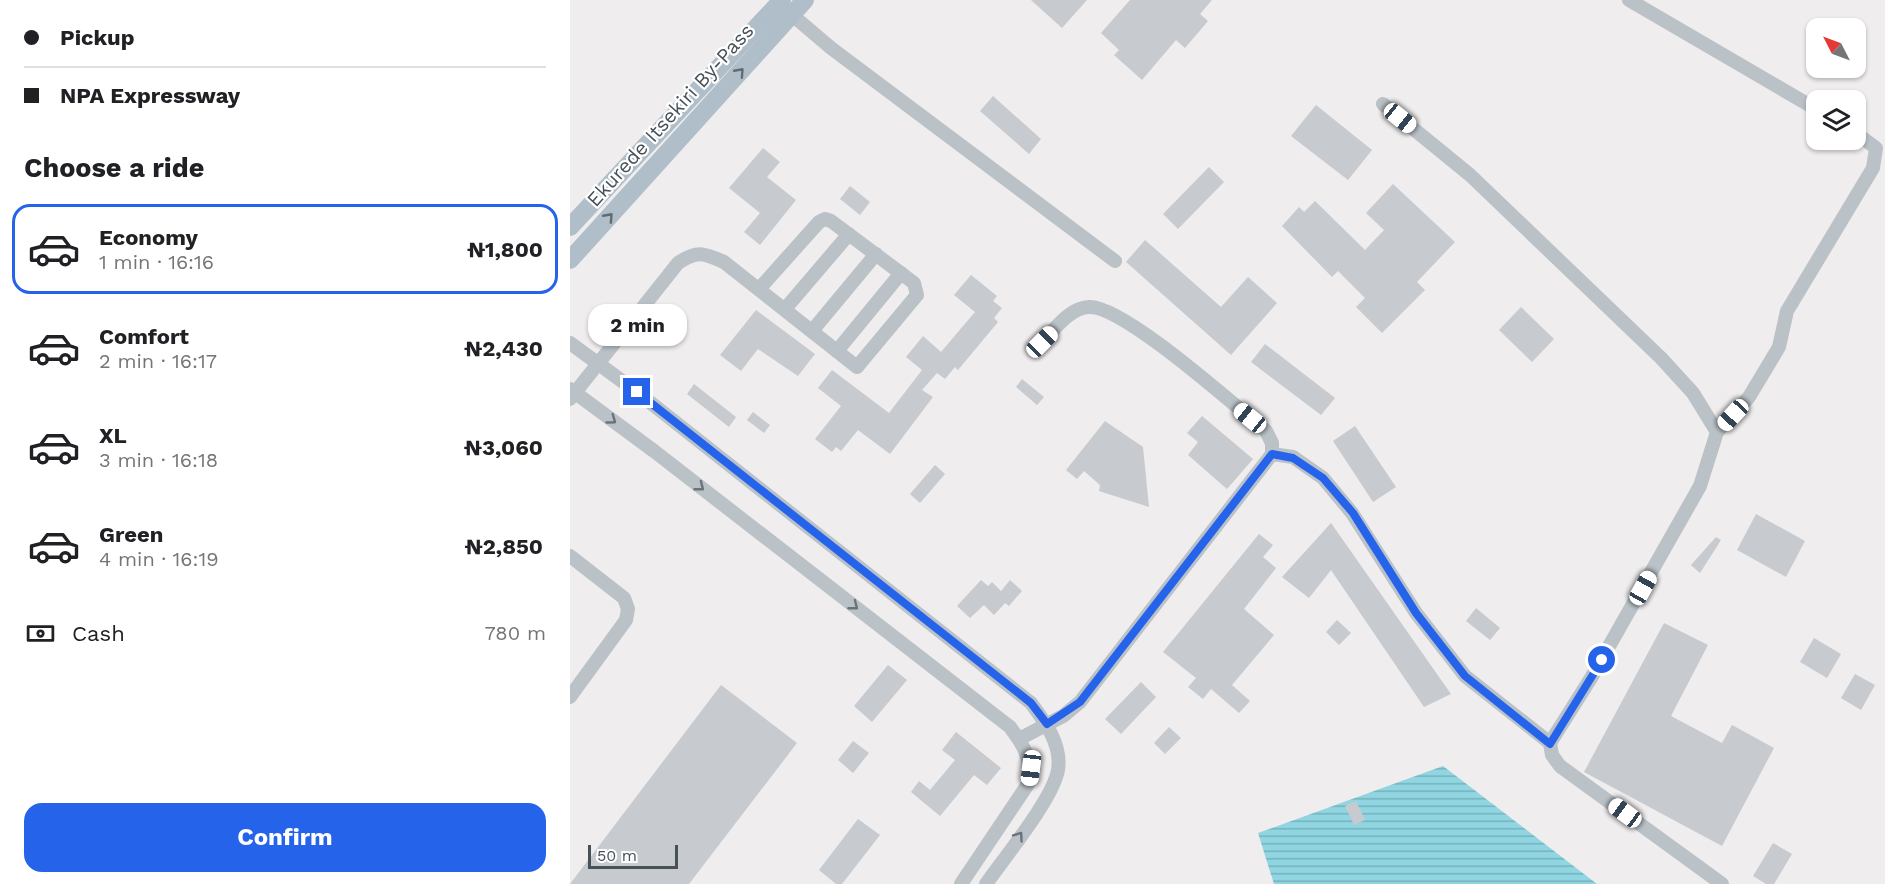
<!DOCTYPE html>
<html lang="en">
<head>
<meta charset="utf-8">
<style>
  :root { --surface:#fff; --page:#f2f2f2; --text:#202124; --muted:#757577; --line:#e0e0e0; --accent:#2563eb }
  body { margin:0; font-family:"Work Sans",sans-serif; background:var(--page); color:var(--text); height:100vh; display:flex; flex-direction:column; font-size:22px; white-space:nowrap }
  * { box-sizing:border-box; margin:0 }
  p { font-size:20px; color:var(--muted) }
  .icon { flex:none; width:33px; height:33px; fill:none; stroke:currentColor; stroke-width:2; stroke-linecap:round; stroke-linejoin:round }
  .map { position:relative; flex:1; overflow:hidden }
  .panel { display:flex; flex-direction:column; background:var(--surface); width:570px }
  .panel>* { flex:none }
  .guide { display:grid; align-content:center; height:132px; padding:0 24px; background:var(--surface) }
  .needle { width:39px; rotate:312deg }
  .buttons { position:absolute; left:1236px; top:18px; display:grid; gap:12px }
  .buttons a { display:grid; place-items:center; width:60px; height:60px; border-radius:12px; background:var(--surface); box-shadow:0 2px 4px #0004; font-size:30px }
  .scale { position:absolute; left:18px; bottom:15px; width:90px; box-sizing:border-box; padding-left:6px; border:3px solid #475158; border-top:0; font-size:16px; line-height:21px; white-space:nowrap; color:#475158; -webkit-text-stroke:4px #fff; paint-order:stroke }
  .end { position:absolute; width:27px; height:27px; margin:-14px; border:8px solid #2563eb; background:#fff; box-shadow:0 0 0 3px #fff }
  .from { border-radius:50% }
  .bubble { position:absolute; height:42px; border-radius:18px; background:var(--surface); box-shadow:0 2px 4px #0004; font-size:20px; font-weight:700; line-height:42px; text-align:center }
  .car { position:absolute; width:18px; height:36px; margin:-18px -9px; border-radius:8px; box-shadow:0 0 4px 2px #0007; background:linear-gradient(#fff 24%,#345 0 40%,#fff 0 76%,#345 0 86%,#fff 0) }
  .guide b { display:flex; align-items:center; gap:21px; height:57px; font-size:22px }
  .guide b+b { border-top:2px solid var(--line) }
  .guide i { width:15px; height:15px; background:var(--text) }
  ul { padding:0; list-style:none }
  li { display:flex; align-items:center; gap:18px; height:90px; margin:0 12px 9px; padding:0 12px; border:3px solid transparent; border-radius:18px }
  li div { flex:1 }
  li b { display:block; font-size:22px }
  li em { font-style:normal; font-weight:700 }
  li.current { border-color:var(--accent) }
  li>.icon { width:54px; height:54px; stroke-width:1.5 }
  h2 { padding:0 24px; font-size:27px; line-height:72px }
  .pay { display:flex; align-items:center; gap:15px; height:66px; padding:0 24px; font-size:22px }
  .pay p { margin-inline-start:auto }
  .cta { display:flex; gap:12px; margin-top:auto; padding:12px 24px }
  .cta a { flex:1; height:69px; border-radius:18px; background:var(--accent); color:#fff; font-size:24px; font-weight:700; line-height:69px; text-align:center }
  main { display:flex; flex:1; min-height:0 }
  .map>svg:first-child { display:block }
</style>
</head>
<body>
<main>
<section class="panel">
<div class="guide">
<b><i class="from"></i>Pickup</b>
<b><i></i>NPA Expressway</b>
</div>
<h2>Choose a ride</h2>
<ul>
<li class="current"><svg class="icon" aria-label="car" viewBox="0 0 24 24"><path d="M5 17H2v-5l4-1 3-4h7l3 4 3 1v5h-3M9 17h6M6 11h13"/><circle cx="7" cy="17" r="2"/><circle cx="17" cy="17" r="2"/></svg><div><b>Economy</b><p>1 min · 16:16</p></div><em>₦1,800</em></li>
<li><svg class="icon" aria-label="car" viewBox="0 0 24 24"><path d="M5 17H2v-5l4-1 3-4h7l3 4 3 1v5h-3M9 17h6M6 11h13"/><circle cx="7" cy="17" r="2"/><circle cx="17" cy="17" r="2"/></svg><div><b>Comfort</b><p>2 min · 16:17</p></div><em>₦2,430</em></li>
<li><svg class="icon" aria-label="car" viewBox="0 0 24 24"><path d="M5 17H2v-5l4-1 3-4h7l3 4 3 1v5h-3M9 17h6M6 11h13"/><circle cx="7" cy="17" r="2"/><circle cx="17" cy="17" r="2"/></svg><div><b>XL</b><p>3 min · 16:18</p></div><em>₦3,060</em></li>
<li><svg class="icon" aria-label="car" viewBox="0 0 24 24"><path d="M5 17H2v-5l4-1 3-4h7l3 4 3 1v5h-3M9 17h6M6 11h13"/><circle cx="7" cy="17" r="2"/><circle cx="17" cy="17" r="2"/></svg><div><b>Green</b><p>4 min · 16:19</p></div><em>₦2,850</em></li>
</ul>
<div class="pay"><svg class="icon" aria-label="cash" viewBox="0 0 24 24"><path d="M3 7h18v10H3z"/><circle cx="12" cy="12" r="2"/></svg>Cash<p>780 m</p></div>
<div class="cta"><a>Confirm</a></div>
</section>
<div class="map">
<svg width="1315" height="884" viewBox="0 0 1315 884">
  <defs>
    <pattern id="water-rules" width="6" height="5" patternUnits="userSpaceOnUse" patternTransform="scale(1.5)"><rect width="6" height="5" fill="#90d6e2"/><path d="M0 2.5h6" fill="none" stroke="#77b0ba"/></pattern>
  </defs>
  <rect width="100%" height="100%" fill="#efeded"/>
  <path fill="url(#water-rules)" d="M873,766l154,118h-323l-16,-51z"/>
  <g fill="#c7cacf">
    <path d="M461,0h56l-25,28z"/>
    <path d="M560,0h82l-12,14 8,7 -23,27 -9,-8 -34,40 -28,-25 5,-5 -18,-17z"/>
    <path d="M423,96l48,43 -12,15 -49,-43z"/>
    <path d="M746,105l56,45 -24,30 -57,-44z"/>
    <path d="M193,148l17,14 -13,15 29,23 -36,45 -16,-13 16,-19 -31,-25z"/>
    <path d="M639,167l15,15 -46,47 -15,-15z"/>
    <path d="M823,184l62,58 -38,40 8,8 -43,43 -26,-26 9,-9 -27,-27 -6,6 -50,-51 17,-19 5,5 11,-11 50,49 19,-20 -18,-17z"/>
    <path d="M280,186l20,16 -10,13 -20,-16z"/>
    <path d="M575,240l76,67 27,-30 29,26 -46,52 -105,-93z"/>
    <path d="M401,275l26,21 -4,5 9,7 -8,10 4,4 -40,48 -3,-3 -10,12 -8,-6 -15,17 11,7 -43,57 -32,-24 -17,21 -5,-4 -4,5 -17,-13 26,-33 -23,-18 14,-18 57,43 33,-43 -16,-13 17,-21 18,16 34,-40 -21,-17z"/>
    <path d="M951,307l33,32 -22,23 -33,-32z"/>
    <path d="M186,310l59,44 -17,22 -40,-27 -17,22 -21,-16z"/>
    <path d="M695,344l70,54 -14,17 -70,-53z"/>
    <path d="M452,379l22,18 -7,8 -21,-18z"/>
    <path d="M124,384l42,33 -7,10 -42,-33z"/>
    <path d="M183,412l17,13 -6,8 -17,-13z"/>
    <path d="M632,416l51,43 -26,30 -39,-34 10,-13 -11,-9z"/>
    <path d="M535,421l38,26 6,60 -50,-16 1,-6 -16,-14 -7,8 -11,-9z"/>
    <path d="M785,426l41,61 -23,15 -40,-61z"/>
    <path d="M365,465l10,9 -25,29 -10,-9z"/>
    <path d="M1186,514l49,27 -19,36 -49,-27z"/>
    <path d="M761,523l120,171 -27,13 -93,-137 -22,28 -27,-21z"/>
    <path d="M689,534l14,11 -10,12 13,11 -32,41 30,26 -42,50 18,16 -11,12 -28,-24 -8,10 -15,-12 8,-9 -33,-26z"/>
    <path d="M1146,537l5,3 -21,33 -9,-8z"/>
    <path d="M411,580l7,6 4,-4 9,9 9,-11 12,11 -13,15 -4,-3 -11,12 -10,-10 -14,13 -13,-12z"/>
    <path d="M906,608l24,20 -10,12 -24,-19z"/>
    <path d="M767,620l14,13 -12,12 -13,-13z"/>
    <path d="M1094,623l44,22 -37,71 51,27 10,-18 42,23 -52,98 -138,-74z"/>
    <path d="M1244,638l27,16 -14,24 -27,-16z"/>
    <path d="M318,665l19,15 -35,42 -18,-16z"/>
    <path d="M1285,674l20,11 -14,25 -20,-12z"/>
    <path d="M571,682l15,15 -35,37 -16,-15z"/>
    <path d="M151,685l76,58 -108,141h-119z"/>
    <path d="M599,727l12,11 -16,16 -11,-11z"/>
    <path d="M386,732l45,36 -14,17 -13,-10 -34,41 -29,-24 8,-11 11,9 25,-30 -13,-10z"/>
    <path d="M283,741l16,12 -16,20 -15,-13z"/>
    <path d="M786,801l9,19 -11,5 -9,-19z"/>
    <path d="M288,819l22,16 -38,49h-6l-17,-14z"/>
    <path d="M1203,843l19,11 -18,30h-8l-13,-8z"/>
  </g>
  <g fill="none" stroke-linecap="round" stroke-linejoin="round">
    <g stroke="#bac2c8" stroke-width="14">
      <path d="M1059,0l187,109"/>
      <path d="M221,14l40,34 284,213"/>
      <path d="M813,104l87,71 191,183 32,35 24,39 -17,54 -109,192 -41,65 2,12 8,11 162,118"/>
      <path d="M215,309l64,-75"/>
      <path d="M242,331l64,-77"/>
      <path d="M0,343l67,49 394,311c14,19 31,41 27,67 -5,29 -54,88 -72,114"/>
      <path d="M267,351l64,-78"/>
      <path d="M0,389l84,62 356,276c15,20 22,32 18,57l-67,100"/>
      <path d="M0,399l108,-136c19,-13 26,-10 46,-1l133,105 60,-72 -3,-12 -83,-62 -6,-2 -6,3 -60,67"/>
      <path d="M1147,432l32,-35 30,-50 8,-36 86,-143 3,-20 -20,-15"/>
      <path d="M702,454l21,3 30,21 29,35 64,100 49,63 85,67"/>
      <path d="M0,556l54,42 4,11 -2,11 -56,77"/>
      <path d="M449,739l44,-23 17,-14 192,-248v-11l-6,-12c-31,-25 -143,-126 -177,-124 -20,1 -34,22 -47,35"/>
    </g>
    <g stroke="#afbec9" stroke-width="18">
      <path d="M0,227l212,-227"/>
      <path d="M0,260l235,-260"/>
    </g>
  </g>
  <defs><path id="oneway-chevron" d="M-2-3.5L2.5 0L-2 3.5" fill="none" stroke-width="1.6" stroke-linecap="round" stroke-linejoin="round" transform="scale(1.5)"/></defs>
  <g stroke="#616c74">
    <use href="#oneway-chevron" transform="translate(170 72) rotate(-48)"/>
    <use href="#oneway-chevron" transform="translate(39 217) rotate(-48)"/>
  </g>
  <g stroke="#6a737a">
    <use href="#oneway-chevron" transform="translate(42 420) rotate(36)"/>
    <use href="#oneway-chevron" transform="translate(130 487) rotate(38)"/>
    <use href="#oneway-chevron" transform="translate(284 606) rotate(38)"/>
    <use href="#oneway-chevron" transform="translate(449 836) rotate(-55)"/>
  </g>
  <g fill="none" stroke-linecap="round" stroke-linejoin="round">
    <path stroke="#2563eb" stroke-width="8" d="M67,392l394,311 16,21 33,-22 192,-248 21,4 30,20 30,35 63,100 49,63 85,68 52,-84"/>
  </g>
  <g text-anchor="middle" stroke-width="4.5" stroke-linejoin="round" paint-order="stroke">
    <g font-size="20" fill="#475158" stroke="#fff">
      <text transform="translate(100 115) rotate(-48)" y="7">Ekurede Itsekiri By-Pass</text>
    </g>
  </g>
</svg>
<div class="buttons">
<a><svg class="needle" viewBox="-14 -14 28 28"><path d="M0-13l5 13h-10z" fill="#e53935"/><path d="M0 13l5-13h-10z" fill="#757577"/></svg></a>
<a><svg class="icon" aria-label="layers" viewBox="0 0 24 24"><path d="M12 4l9 5-9 5-9-5zM3 14l9 5 9-5"/></svg></a>
</div>
<div class="scale">50 m</div>
<i class="end from" style="left:1032px;top:660px"></i>
<i class="end" style="left:67px;top:392px"></i>
<div class="bubble" style="left:18px;top:304px;width:99px">2 min</div>
<i class="car" style="left:830px;top:118px;rotate:129deg"></i>
<i class="car" style="left:472px;top:342px;rotate:45deg"></i>
<i class="car" style="left:1163px;top:415px;rotate:223deg"></i>
<i class="car" style="left:680px;top:418px;rotate:309deg"></i>
<i class="car" style="left:1073px;top:588px;rotate:29deg"></i>
<i class="car" style="left:461px;top:768px;rotate:187deg"></i>
<i class="car" style="left:1055px;top:813px;rotate:306deg"></i>
</div>
</main>
</body>
</html>
